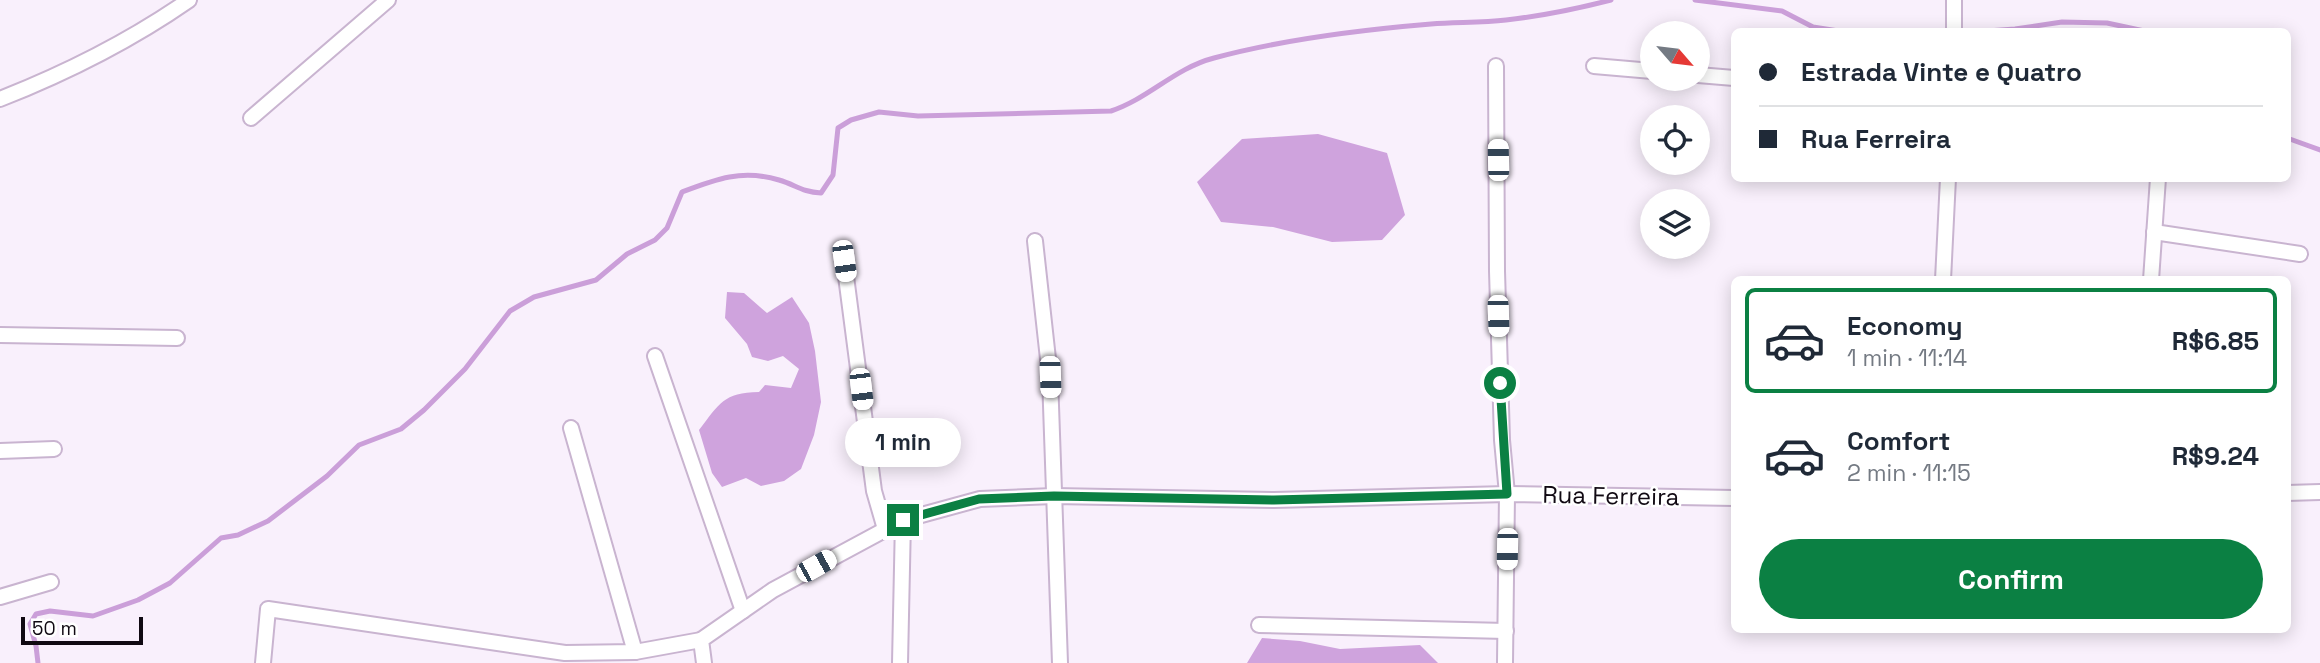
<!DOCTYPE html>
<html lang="en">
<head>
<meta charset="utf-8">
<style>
  :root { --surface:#fff; --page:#f6f6f7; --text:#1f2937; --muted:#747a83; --line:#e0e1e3; --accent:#0b8043 }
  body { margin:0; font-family:"Space Grotesk",sans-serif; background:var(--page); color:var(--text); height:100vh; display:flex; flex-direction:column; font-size:26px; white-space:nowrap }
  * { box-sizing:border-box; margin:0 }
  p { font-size:23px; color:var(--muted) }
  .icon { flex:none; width:38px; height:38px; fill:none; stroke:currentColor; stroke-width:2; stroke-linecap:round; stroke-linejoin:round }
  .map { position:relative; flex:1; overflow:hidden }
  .sheet { position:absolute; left:1731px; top:276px; width:560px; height:357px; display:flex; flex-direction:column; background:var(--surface); border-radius:10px; box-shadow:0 4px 18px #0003 }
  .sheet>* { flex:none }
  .guide { position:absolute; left:1731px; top:28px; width:560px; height:154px; border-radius:10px; box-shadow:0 4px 18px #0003; display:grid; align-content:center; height:154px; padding:0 28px; background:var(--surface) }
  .needle { width:46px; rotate:118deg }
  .tools { position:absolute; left:1640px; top:21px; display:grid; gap:14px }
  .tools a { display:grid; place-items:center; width:70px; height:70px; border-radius:50%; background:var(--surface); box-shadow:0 4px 18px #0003; font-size:35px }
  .scale { position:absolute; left:21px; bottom:18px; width:122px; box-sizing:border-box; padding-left:7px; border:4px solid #100912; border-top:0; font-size:19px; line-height:24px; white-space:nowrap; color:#100912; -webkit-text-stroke:5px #fff; paint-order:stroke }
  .end { position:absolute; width:32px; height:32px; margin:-16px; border:9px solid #0b8043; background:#fff; box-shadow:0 0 0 4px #fff }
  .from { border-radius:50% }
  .bubble { position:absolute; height:49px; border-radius:24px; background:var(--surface); box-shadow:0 4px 18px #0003; font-size:23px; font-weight:700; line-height:49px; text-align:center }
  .car { position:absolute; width:21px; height:42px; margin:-21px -10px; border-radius:9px; box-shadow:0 0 5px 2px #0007; background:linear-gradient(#fff 24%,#345 0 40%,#fff 0 76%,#345 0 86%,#fff 0) }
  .guide b { display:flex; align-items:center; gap:24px; height:66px; font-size:26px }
  .guide b+b { border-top:2px solid var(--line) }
  .guide i { width:18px; height:18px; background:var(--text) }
  ul { padding:12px 0 0; list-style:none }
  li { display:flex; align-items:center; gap:21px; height:105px; margin:0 14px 10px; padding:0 14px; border:4px solid transparent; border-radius:10px }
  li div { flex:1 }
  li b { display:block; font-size:26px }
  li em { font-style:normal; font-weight:700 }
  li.current { border-color:var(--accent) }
  li>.icon { width:63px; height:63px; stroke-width:1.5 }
  .button { display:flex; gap:14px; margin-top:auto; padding:14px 28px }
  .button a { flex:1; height:80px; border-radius:42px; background:var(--accent); color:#fff; font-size:28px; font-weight:700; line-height:80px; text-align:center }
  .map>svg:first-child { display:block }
</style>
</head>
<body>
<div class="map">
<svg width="2320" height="663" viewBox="0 0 2320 663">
  <rect width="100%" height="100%" fill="#f9f0fc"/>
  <g fill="#cfa3dd">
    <path d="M1318,134l69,19 18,62 -23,25 -50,2 -59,-15 -52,-5 -24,-40 45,-43z"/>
    <path d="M727,292l17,1 23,20 25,-16 17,26 6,28 6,51 -7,33 -13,34 -17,12 -23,5 -15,-8 -24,9 -10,-14 -13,-43c21,-27 24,-37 60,-38l6,-7 26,3 8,-19 -16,-13 -15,5 -16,-4 -5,-13 -22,-26z"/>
    <path d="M1262,638l38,3 40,8 80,-4 18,18h-191z"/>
  </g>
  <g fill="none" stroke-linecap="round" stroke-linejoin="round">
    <g stroke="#cb9fd9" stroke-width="5">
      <path d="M1695,0l87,11 31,16 32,5"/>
      <path d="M1973,32l42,-3 47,-7 45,1 42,9"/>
      <path d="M2287,138l33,12"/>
      <path d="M38,663l-2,-17 -6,-22 6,-10 14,-3 43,5 45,-16 32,-17 51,-45 17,-3 30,-14 59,-45 32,-31 42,-16 23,-19 41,-41 45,-58 24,-14 62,-17 31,-26 28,-14 12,-12 15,-36c34,-13 60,-23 97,-12 17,5 23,12 42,13l12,-18 5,-47 13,-8 28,-8 39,4 193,-5c37,-12 64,-43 103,-53 70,-19 145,-28 217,-34 25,-2 50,-1 75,-4 35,-4 70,-11 105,-20"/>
    </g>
    <defs>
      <g id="minor">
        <path d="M1954,32v-32"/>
        <path d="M1496,66l1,205 5,169 5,54 -2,169"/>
        <path d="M1594,66l58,5"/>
        <path d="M1698,75l36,3"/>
        <path d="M0,99c66,-26 130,-58 189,-99"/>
        <path d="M251,118l137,-118"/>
        <path d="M2154,232l146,22"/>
        <path d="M1035,241l15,136 10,286"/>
        <path d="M844,261l30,230 11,38"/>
        <path d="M1943,280l5,-102"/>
        <path d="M2151,280l7,-102"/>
        <path d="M0,335l177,3"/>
        <path d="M655,356l88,255"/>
        <path d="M571,428l64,224"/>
        <path d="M0,451l54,-2"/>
        <path d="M2287,493l33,-1"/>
        <path d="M903,520l77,-21 74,-3 220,4 233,-6 227,4"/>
        <path d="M0,597l51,-15"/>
        <path d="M1259,625l247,6"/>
        <path d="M263,663l5,-54 297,44 70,-1 66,-12"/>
        <path d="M704,663l-3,-23 72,-50 130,-70 -3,143"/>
      </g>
    </defs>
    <use href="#minor" stroke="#c9b4d0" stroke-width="18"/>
    <use href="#minor" stroke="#fff" stroke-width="14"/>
  </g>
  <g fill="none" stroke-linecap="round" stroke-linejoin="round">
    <path stroke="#0b8043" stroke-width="9" d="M903,520l76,-21 75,-3 220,4 233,-6 -7,-111"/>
  </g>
  <g text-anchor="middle" stroke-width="5" stroke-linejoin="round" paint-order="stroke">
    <g font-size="24" fill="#100912" stroke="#fff">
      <text transform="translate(1611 496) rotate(1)" y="8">Rua Ferreira</text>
    </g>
  </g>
</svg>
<div class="tools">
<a><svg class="needle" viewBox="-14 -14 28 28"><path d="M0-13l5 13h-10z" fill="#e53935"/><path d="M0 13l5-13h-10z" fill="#747a83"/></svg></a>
<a><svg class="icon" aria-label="locate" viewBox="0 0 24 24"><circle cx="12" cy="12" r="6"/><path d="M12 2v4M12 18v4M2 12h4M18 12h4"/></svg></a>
<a><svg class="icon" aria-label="layers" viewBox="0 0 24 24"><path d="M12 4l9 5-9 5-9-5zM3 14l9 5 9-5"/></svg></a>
</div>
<div class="scale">50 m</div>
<i class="end from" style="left:1500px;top:383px"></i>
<i class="end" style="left:903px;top:520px"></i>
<div class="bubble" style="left:845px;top:418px;width:116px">1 min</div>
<i class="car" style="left:1498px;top:160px;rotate:359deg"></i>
<i class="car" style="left:844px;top:261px;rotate:172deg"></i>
<i class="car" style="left:1498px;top:316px;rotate:178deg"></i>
<i class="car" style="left:1050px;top:377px;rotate:178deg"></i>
<i class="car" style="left:861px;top:389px;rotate:173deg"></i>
<i class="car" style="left:1507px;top:549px;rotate:181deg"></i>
<i class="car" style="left:816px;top:566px;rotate:61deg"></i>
<div class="guide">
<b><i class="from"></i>Estrada Vinte e Quatro</b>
<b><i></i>Rua Ferreira</b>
</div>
<section class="sheet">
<ul>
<li class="current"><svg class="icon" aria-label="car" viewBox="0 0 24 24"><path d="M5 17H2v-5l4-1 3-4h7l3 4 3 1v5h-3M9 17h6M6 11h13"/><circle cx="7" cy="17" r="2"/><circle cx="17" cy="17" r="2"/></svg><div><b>Economy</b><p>1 min · 11:14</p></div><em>R$6.85</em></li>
<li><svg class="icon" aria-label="car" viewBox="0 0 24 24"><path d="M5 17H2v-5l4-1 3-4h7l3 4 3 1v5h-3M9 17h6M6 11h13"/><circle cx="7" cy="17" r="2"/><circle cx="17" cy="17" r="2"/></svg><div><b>Comfort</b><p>2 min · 11:15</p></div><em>R$9.24</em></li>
</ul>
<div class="button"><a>Confirm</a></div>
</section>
</div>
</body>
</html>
